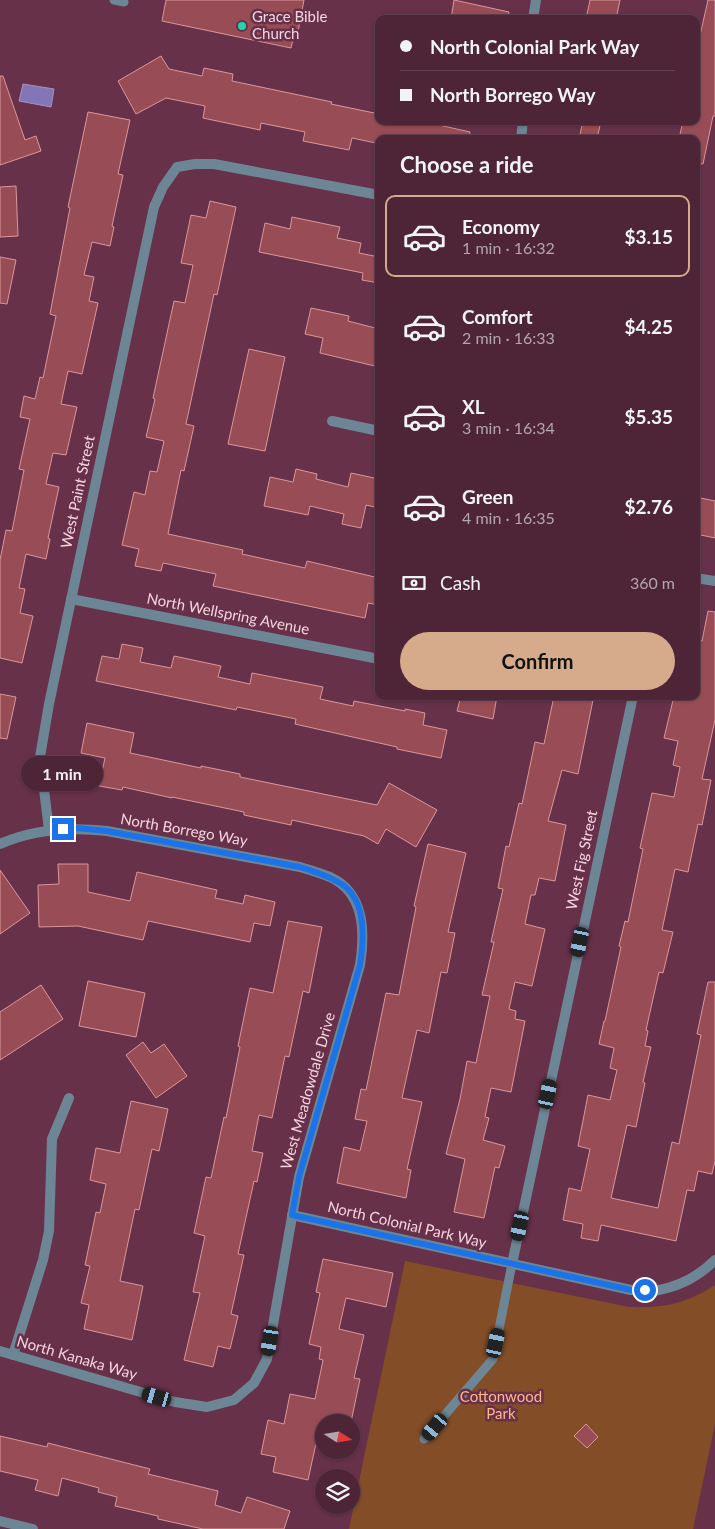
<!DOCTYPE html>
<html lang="en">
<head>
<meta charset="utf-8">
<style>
  :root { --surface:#4d2537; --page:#573142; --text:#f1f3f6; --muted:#b3a5ad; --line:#644252; --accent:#d6ab8b }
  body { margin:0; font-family:Lato,sans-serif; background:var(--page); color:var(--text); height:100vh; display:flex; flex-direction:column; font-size:19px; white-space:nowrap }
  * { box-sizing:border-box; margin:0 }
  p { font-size:16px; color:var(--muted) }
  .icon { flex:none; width:28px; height:28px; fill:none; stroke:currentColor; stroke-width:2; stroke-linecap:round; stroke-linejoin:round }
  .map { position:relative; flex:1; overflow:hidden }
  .sheet { position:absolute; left:375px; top:135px; width:325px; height:565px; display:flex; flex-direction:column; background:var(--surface); border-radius:10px; box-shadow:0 1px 4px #0004,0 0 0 1px var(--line) }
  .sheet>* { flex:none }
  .guide { position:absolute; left:375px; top:15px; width:325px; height:110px; border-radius:10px; box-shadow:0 1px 4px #0004,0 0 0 1px var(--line); display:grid; align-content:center; height:110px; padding:0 25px; background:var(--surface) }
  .needle { width:32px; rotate:102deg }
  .controls { position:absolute; left:315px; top:1414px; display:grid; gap:10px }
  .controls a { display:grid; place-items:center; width:45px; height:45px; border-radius:50%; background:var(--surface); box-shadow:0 1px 4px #0004,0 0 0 1px var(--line); font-size:25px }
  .end { position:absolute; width:22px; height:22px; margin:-11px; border:6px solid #1a73e8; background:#fff; box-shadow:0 0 0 2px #fff }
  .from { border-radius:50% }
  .bubble { position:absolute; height:35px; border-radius:18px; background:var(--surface); box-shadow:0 1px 4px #0004,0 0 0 1px var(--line); font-size:16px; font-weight:700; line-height:35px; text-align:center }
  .car { position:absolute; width:15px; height:30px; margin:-15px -8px; border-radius:6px; box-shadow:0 0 4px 1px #0007; background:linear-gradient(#222 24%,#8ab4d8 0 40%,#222 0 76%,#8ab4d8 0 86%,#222 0) }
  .guide b { display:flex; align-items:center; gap:18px; height:48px; font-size:19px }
  .guide b+b { border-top:1px solid var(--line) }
  .guide i { width:12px; height:12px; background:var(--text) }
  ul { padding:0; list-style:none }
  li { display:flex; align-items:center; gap:15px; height:82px; margin:0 10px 8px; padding:0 15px; border:2px solid transparent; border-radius:10px }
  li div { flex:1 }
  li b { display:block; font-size:19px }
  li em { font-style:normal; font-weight:700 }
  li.selected { border-color:var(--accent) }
  li>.icon { width:45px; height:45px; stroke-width:1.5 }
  h2 { padding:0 25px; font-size:22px; line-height:60px }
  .pay { display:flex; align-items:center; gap:12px; height:55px; padding:0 25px; font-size:19px }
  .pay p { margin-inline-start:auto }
  .cta { display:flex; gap:10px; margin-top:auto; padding:10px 25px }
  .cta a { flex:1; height:58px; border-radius:30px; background:var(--accent); color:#111; font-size:20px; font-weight:700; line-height:58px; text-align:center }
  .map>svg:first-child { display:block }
</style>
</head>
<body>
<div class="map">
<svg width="715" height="1529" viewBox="0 0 715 1529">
  <rect width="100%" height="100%" fill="#673149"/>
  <path fill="#834d27" d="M405,1261l224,46c36,1 56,-3 86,-22v139l-22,105h-344z"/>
  <path fill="#8475b7" stroke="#a692c3" d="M23,84l31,5 -3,18 -32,-6z"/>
  <g fill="#984d56" stroke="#db979c">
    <path d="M166,0h138l-6,32 -3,-1 -4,17 -129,-27z"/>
    <path d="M454,0l55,12 -1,7h-57z"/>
    <path d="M590,0h30l-4,19h-30z"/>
    <path d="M708,0h7v116h-2l-10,48 -7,-1v-24h-17l4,-18h13v-81h3z"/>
    <path d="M161,56l8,13 33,7 2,-8 29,6 -1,7 100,21 -1,2 48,10v7h42l49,11 -1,7h-92l-1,4 -24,-5 -3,12 -46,-9 2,-9 -44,-9 -1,7 -57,-12 2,-12 -39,-8 -30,16 -18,-33z"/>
    <path d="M0,76h3l22,64 11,-4 5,15 -41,14z"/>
    <path d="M88,112l42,8 -12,54 5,1 -11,51 2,1 -4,19 -18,-4 -8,33 10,2 -5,24 9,2 -16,71 -14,-3 -7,33 16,3 -11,48 -13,-2 -7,31 13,3 -11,51 2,1 -4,20 -20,-5 -7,34 6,1 -5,24 13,3 -11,47 -22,-5v-98l6,-30 6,1 12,-61 -5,-1 11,-50 -10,-2 4,-21 11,3 5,-22 3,1 13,-62 -6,-2 20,-106 -2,-1z"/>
    <path d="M583,121h18l-4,18h-18z"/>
    <path d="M16,186l2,50 -18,1v-50z"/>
    <path d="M210,201l26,6 -19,88 -3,-1 -28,130 8,2 -10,45 -3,-1 -13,64 75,16 -1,4 63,14 2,-7 72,17v27l-11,-2 -3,15 -152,-32 3,-12 -53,-11 -2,8 -26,-5 4,-17 -17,-4 12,-53 11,3 5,-24 7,1 7,-31 -18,-4 9,-38 -2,-1 21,-97 11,2 8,-38 -12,-2 10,-48 15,3z"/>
    <path d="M292,217l48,10 -3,11 24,5 -2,10 20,4v26l-17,-3 1,-7 -104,-21 6,-29 25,6z"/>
    <path d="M0,257l16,3 -9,44 -7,-1z"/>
    <path d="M311,308l38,8 -1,5 31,8v38l-59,-14 3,-15 -18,-4z"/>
    <path d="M249,349l36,8 -20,94 -37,-7z"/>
    <path d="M296,469l21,5 -1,5 32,8 3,-14 28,6v29l-13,-3 -5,23 -19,-4 2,-10 -34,-8 -2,9 -44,-9 6,-29 23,5z"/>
    <path d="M696,497l19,4v37l-19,-4z"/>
    <path d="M708,611l7,1v108l-13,59 9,1 -9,45 -4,-1 -10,48 -13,-3 -13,61 11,2 -10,41 -4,-1 -13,58 2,1 -3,15 6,1 -8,35 2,1 -9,44 -9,-2 -16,73 47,10 14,-66 7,2 22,-109 -4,-1 11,-52h7v179l-3,13 -14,-3 -4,20 -7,-1 -11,51 -75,-16 -3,16 -17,-3 2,-14 -20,-4 6,-32 12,3 9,-42 -12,-3 10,-51 22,5 7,-30 -7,-2 4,-20 -15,-4 5,-23h1l16,-74 -2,-1 6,-25 3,1 15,-73 -3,-1 12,-55 22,4 6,-30 -7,-2 5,-24 -14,-3 10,-42h22v-56l6,1z"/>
    <path d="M122,644l21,4 -3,14 31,6 3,-12 47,10 -3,11 32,7 2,-11 71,14 -3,12 33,7 1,-5 51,10v-2l20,4 -2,12 24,5 -6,28 -44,-9v-2l-102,-23 1,-5 -59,-12 -1,3 -140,-29 6,-25 17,3z"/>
    <path d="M0,694l16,3 -9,42 -7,-1z"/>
    <path d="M461,696h36l-4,23 -36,-8z"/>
    <path d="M554,696h22l17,4 -15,74 -16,-4 -14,51 18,4 -11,56 -16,-3 -4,17h-4l-6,29 20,5 -13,57 -17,-4 -6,27 7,2 -1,8 10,2 -14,71 -20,-4 -6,29 4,1 -6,22 22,6 -6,22 -4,-1 -11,51 -30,-6 11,-53 -19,-5 14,-55 7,-38 9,2 14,-67 -8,-1 12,-53h-3l12,-53 -5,-1 8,-42 3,1 10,-44 3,1 13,-62 9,2z"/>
    <path d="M87,723l47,10 -4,20 71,15v-2l39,8v3l137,28 12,-22 48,27 -21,37 -30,-18 -8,15 -14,-8 -72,-16 -1,5 -47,-10v-3l-72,-15v1l-49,-11 -1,3 -23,-4 6,-28 -24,-5z"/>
    <path d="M428,844l38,9 -18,79 7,1 -8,40 -6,-1 -12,61 -12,-3 -15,68 20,4 -15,67 4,1 -5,28 -69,-15 7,-36 16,4 7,-30 -12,-2 6,-30 5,1 20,-97 13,2 17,-88 -2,-1z"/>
    <path d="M58,864h30v28l42,9 7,-29 80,18 -2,8 28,6 2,-9 30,7 -5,24 -16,-3 -4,19 -102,-21 -5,19 -65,-14 -39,1 -1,-42 21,-1z"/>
    <path d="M0,870l30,43 -30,21z"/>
    <path d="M288,921l34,6 -13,66 -6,-2 -14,66 -4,-1 -13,62 -13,-3 -7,36 11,2 -6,29 -3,-1 -16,73 6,1 -13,59 7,2 -8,33 -12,-3 -5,21 -29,-7 16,-67 -7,-1 12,-56 -11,-3 12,-56 5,1 13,-61 2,1 14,-71 -2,-1 12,-58 23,5z"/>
    <path d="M88,981l57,12 -9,44 -57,-11z"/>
    <path d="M41,985l22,34 -63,41v-48z"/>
    <path d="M143,1042l8,11 13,-9 23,32 -31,22 -30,-43z"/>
    <path d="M131,1101l37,8 -9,42 -7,-2 -13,61 -4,-1 -15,72 23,5 -11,54 -48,-11 5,-24 -8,-2 9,-37 -5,-1 11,-53 4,1 6,-29 -16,-4 6,-32 24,5z"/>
    <path d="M323,1259l70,14 -7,34 -40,-9 -7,31 25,6 -10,43 6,1 -9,43h-27v3h-4l-12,55 -35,-8 3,-15 -15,-3 7,-34 16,4 6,-30 25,5 8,-39 -4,-1 2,-12 -12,-3 11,-51 -4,-1z"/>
    <path d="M586,1424l12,13 -11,11 -13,-12z"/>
    <path d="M0,1436l47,11 1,-4 102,26 -2,5 70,17 -3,14 26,8 6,-16 43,14 -6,18h-81l-45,-10v-3l-43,-10 2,-9 -19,-5 1,-4 -37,-10 -4,18 -23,-6 3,-10 -38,-9z"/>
  </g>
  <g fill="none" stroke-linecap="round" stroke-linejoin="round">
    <g stroke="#6d8695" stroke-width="9">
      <path d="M114,0l10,2"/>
      <path d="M424,1439l69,-80 19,-95"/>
    </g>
    <g stroke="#6d8695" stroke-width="10">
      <path d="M533,19l3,-19"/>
      <path d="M521,139l2,-18"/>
      <path d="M332,421l47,10"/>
      <path d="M696,578l19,3"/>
      <path d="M71,599l308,60"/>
      <path d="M49,830l-9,-73 9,-53 105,-497 9,-20 14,-20 18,-3h19l165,31"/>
      <path d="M0,844c34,-15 70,-17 107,-13l193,36c10,3 20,6 30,10 35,16 35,55 30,88l-61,212 -32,182 -13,24 -20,17 -27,7 -32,-5 -175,-51"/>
      <path d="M292,1215l339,75c9,0 19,2 28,0 21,-4 41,-15 56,-30"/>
      <path d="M512,1264l121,-568"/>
      <path d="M13,1355l30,-95 6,-29 3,-92 17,-41"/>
      <path d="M0,1521l33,8"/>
    </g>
  </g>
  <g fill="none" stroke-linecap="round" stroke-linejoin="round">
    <path stroke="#1a73e8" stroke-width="6" d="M63,829l14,-1 30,3 193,36c15,5 30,9 43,18 24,17 21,55 17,80l-61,212 -7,38 339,75h14"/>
  </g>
  <circle fill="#20d5b0" stroke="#673149" stroke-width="2" cx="242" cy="26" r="5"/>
  <g text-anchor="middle" stroke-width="5" stroke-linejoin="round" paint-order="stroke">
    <g font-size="15" fill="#f6d4e0" stroke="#673149" text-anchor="start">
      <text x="252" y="22">Grace Bible<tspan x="252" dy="17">Church</tspan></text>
    </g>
    <g font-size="15" fill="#f6d4e0" stroke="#673149">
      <text transform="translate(78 492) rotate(-78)" y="5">West Paint Street</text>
      <text transform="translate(228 614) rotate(11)" y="5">North Wellspring Avenue</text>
      <text transform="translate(184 830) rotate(10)" y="5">North Borrego Way</text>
      <text transform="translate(582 860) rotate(-78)" y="5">West Fig Street</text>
      <text transform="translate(308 1091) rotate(-74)" y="5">West Meadowdale Drive</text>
      <text transform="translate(407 1225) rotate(13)" y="5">North Colonial Park Way</text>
      <text transform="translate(77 1358) rotate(16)" y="5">North Kanaka Way</text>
    </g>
    <g font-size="15" fill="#feb688" stroke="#673149">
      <text x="501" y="1402">Cottonwood<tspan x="501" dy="17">Park</tspan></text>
    </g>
  </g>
</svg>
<div class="controls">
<a><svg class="needle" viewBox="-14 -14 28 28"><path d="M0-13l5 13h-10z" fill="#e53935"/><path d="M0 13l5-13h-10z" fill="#b3a5ad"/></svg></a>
<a><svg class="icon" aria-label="layers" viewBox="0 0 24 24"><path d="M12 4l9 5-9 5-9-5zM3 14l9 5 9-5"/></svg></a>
</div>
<i class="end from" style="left:645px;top:1290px"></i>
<i class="end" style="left:63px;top:829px"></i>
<div class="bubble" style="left:21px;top:756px;width:82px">1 min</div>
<i class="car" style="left:580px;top:942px;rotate:192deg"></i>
<i class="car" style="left:548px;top:1094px;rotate:12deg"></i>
<i class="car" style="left:520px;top:1226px;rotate:192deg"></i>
<i class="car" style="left:270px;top:1341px;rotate:190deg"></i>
<i class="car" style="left:496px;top:1343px;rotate:12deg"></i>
<i class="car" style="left:157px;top:1397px;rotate:286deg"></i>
<i class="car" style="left:435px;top:1427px;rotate:220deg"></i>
<div class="guide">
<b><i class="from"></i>North Colonial Park Way</b>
<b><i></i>North Borrego Way</b>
</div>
<section class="sheet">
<h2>Choose a ride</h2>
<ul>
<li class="selected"><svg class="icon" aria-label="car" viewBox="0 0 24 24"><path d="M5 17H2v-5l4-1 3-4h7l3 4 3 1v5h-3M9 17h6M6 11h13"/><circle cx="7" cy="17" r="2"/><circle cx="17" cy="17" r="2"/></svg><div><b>Economy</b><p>1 min · 16:32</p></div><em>$3.15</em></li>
<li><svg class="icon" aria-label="car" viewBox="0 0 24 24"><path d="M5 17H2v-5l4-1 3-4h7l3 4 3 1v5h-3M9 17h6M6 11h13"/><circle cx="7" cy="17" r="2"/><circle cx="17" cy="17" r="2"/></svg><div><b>Comfort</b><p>2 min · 16:33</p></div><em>$4.25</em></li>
<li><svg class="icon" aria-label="car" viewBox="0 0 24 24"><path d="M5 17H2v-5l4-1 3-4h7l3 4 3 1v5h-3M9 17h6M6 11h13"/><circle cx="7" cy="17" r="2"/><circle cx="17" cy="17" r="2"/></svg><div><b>XL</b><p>3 min · 16:34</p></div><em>$5.35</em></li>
<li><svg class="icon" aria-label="car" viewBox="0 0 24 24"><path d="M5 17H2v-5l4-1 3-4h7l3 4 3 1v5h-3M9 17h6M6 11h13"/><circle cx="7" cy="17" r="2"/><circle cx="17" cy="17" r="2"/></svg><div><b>Green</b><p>4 min · 16:35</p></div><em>$2.76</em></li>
</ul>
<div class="pay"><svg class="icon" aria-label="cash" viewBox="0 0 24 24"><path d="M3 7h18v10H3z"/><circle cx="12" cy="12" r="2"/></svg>Cash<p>360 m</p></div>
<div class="cta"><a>Confirm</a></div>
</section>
</div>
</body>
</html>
